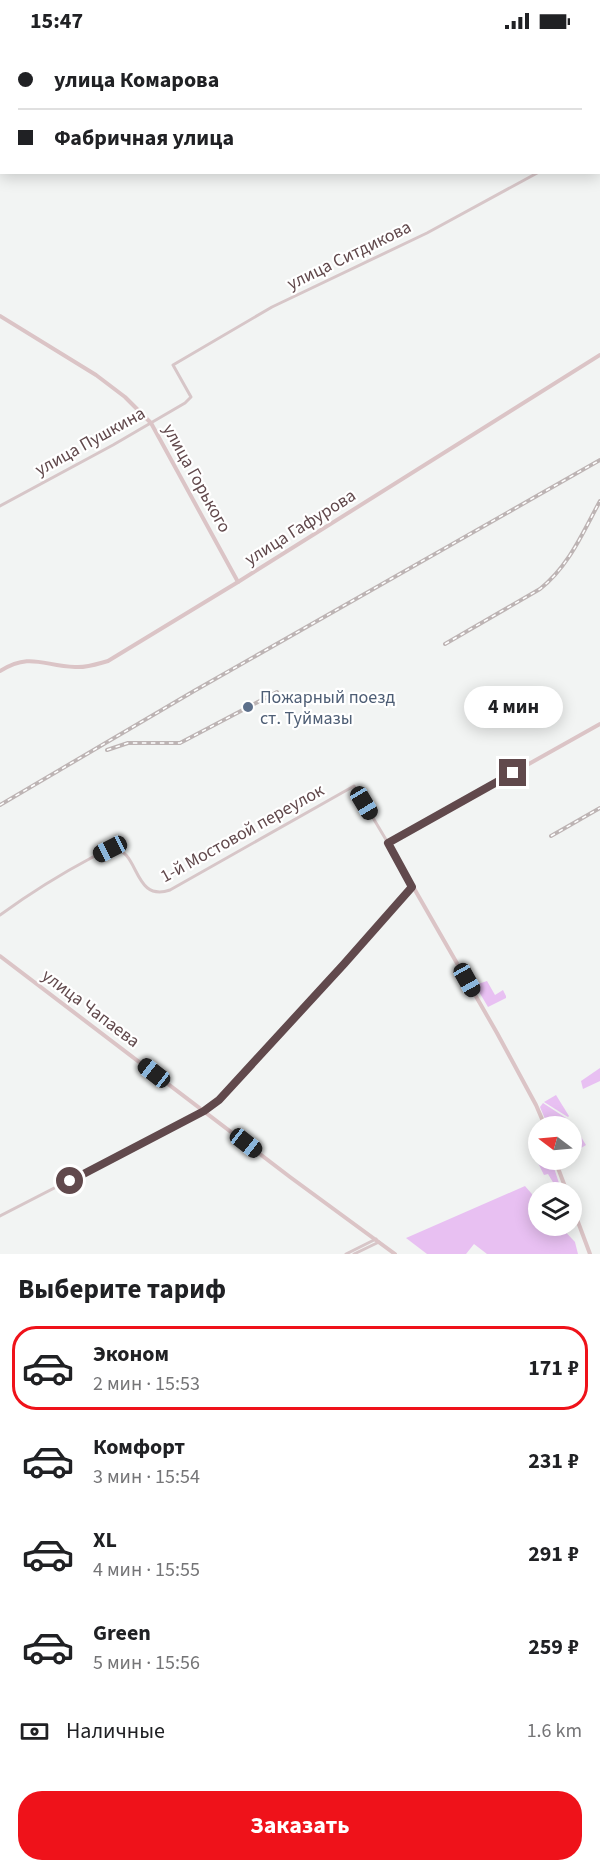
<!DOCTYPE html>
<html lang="ru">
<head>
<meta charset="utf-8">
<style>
  :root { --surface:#fff; --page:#f2f2f2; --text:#202124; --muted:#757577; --line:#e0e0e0; --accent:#ef121a }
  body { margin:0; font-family:"Source Sans 3",sans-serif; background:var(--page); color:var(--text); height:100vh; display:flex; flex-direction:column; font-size:22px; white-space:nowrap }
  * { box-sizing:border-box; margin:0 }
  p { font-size:20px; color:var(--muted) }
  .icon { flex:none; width:33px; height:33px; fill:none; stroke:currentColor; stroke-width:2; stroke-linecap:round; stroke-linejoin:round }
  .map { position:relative; height:1212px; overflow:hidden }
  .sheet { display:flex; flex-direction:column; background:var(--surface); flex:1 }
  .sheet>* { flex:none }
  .banner { position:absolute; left:0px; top:0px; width:600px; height:132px; box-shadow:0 3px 15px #0003; display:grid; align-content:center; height:132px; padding:0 18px; background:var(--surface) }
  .needle { width:39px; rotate:286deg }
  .tools { position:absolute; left:528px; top:1074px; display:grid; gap:12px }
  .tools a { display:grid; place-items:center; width:54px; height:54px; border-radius:50%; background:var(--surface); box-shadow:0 3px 15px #0003; font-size:30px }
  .end { position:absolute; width:27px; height:27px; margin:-14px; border:8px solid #61494c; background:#fff; box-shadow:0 0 0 3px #fff }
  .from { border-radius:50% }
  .bubble { position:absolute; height:42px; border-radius:21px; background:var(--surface); box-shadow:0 3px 15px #0003; font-size:20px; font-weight:700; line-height:42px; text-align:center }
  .car { position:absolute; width:18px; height:36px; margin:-18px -9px; border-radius:8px; box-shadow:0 0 4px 2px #0007; background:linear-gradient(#222 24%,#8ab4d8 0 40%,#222 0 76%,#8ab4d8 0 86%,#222 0) }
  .banner b { display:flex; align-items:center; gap:21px; height:57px; font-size:22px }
  .banner b+b { border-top:2px solid var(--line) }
  .banner i { width:15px; height:15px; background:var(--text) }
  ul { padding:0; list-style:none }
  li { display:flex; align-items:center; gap:18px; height:84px; margin:0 12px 9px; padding:0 6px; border:3px solid transparent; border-radius:24px }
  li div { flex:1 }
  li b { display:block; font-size:22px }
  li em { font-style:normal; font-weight:700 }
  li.current { border-color:var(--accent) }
  li>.icon { width:54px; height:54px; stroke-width:1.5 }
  h2 { padding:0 18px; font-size:27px; line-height:72px }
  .pay { display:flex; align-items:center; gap:15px; height:66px; padding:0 18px; font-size:22px }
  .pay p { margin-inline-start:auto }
  .cta { display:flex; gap:12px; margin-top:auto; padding:12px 18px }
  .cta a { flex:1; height:69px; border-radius:24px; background:var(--accent); color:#fff; font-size:24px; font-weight:700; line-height:69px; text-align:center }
  .status { display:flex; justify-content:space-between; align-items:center; height:42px; padding:0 30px; background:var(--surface); direction:ltr }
  .status svg { height:16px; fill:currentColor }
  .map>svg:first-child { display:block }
</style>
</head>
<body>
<div class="status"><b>15:47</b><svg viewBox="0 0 49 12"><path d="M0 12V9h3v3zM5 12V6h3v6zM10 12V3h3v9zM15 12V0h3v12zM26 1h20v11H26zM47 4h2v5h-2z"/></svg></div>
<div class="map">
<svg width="600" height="1212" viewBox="0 0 600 1212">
  <rect width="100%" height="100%" fill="#f2f4f3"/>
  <g fill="#e8c0f2">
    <path d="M487,939l8,14 8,-5 3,6v2l-18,9 -13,-22z"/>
    <path d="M600,1026v13l-17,8 -2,-8z"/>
    <path d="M556,1053l13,21 -1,1 -24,-15z"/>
    <path d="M543,1061l23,15 -1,4 5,4h-22l-8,-19z"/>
    <path d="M573,1082l13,21 -13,8 -1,-28z"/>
    <path d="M547,1120l5,1 -8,4 9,-2 6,18 -1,2 -4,-1 -6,-10 -4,1 -6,-12z"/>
    <path d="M525,1144l13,15v25h22l15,16 3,12h-91l-13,-10 -8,10h-39l-21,-16z"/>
  </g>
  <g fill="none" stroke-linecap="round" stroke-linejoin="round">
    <g stroke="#f18cb4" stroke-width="5">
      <path d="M131,2v-2"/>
      <path d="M0,128l2,-1"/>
    </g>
    <g stroke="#d7c6c8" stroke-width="3">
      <path d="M598,107l2,3"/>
      <path d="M0,464l113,-61 72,-42 6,-6 -18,-32 99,-58 155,-74 112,-61"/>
      <path d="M0,873c29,-21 59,-40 91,-57 6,-3 14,-9 21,-9 28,-1 20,54 58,41l184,-104 34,57"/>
      <path d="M0,1174l204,-105 15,-11 125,-136 68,-77"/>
      <path d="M346,1212l30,-15"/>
      <path d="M354,1212l25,-12"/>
    </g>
    <g stroke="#dbc4c6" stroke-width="4">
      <path d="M0,274l96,59 29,22 26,26 87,159"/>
      <path d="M0,629c31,-19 43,-5 75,-4 12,1 22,-3 33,-6l130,-79 362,-227"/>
      <path d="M0,914l290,221 105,77"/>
      <path d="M545,1084l-9,-21 -39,-72 -109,-190 212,-119"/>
      <path d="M555,1118l12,32"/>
      <path d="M572,1164l18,48"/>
    </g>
    <defs>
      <g id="rail">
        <path d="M445,602l95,-55c29,-23 43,-57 60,-88"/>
        <path d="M107,708l21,-7h52l97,-51"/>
        <path d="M0,763l194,-114 406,-231"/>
        <path d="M551,794l49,-28"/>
      </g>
    </defs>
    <use href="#rail" stroke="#bdb4b4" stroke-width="4"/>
    <use href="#rail" stroke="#fff" stroke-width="1.5" stroke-dasharray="4.5" stroke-linecap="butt"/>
  </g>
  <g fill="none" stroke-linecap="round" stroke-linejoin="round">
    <path stroke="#61494c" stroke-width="8" d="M70,1139l134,-70 15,-11 125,-136 68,-77 -24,-44 125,-70"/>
  </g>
  <circle fill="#5c6f8a" stroke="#fff" stroke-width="2" cx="248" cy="665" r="6"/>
  <g text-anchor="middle" stroke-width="4.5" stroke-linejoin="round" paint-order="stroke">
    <g font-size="18" fill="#61494c" stroke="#fff">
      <text transform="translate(349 213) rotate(-26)" y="6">улица Ситдикова</text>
      <text transform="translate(90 399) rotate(-29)" y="6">улица Пушкина</text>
      <text transform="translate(197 436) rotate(61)" y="6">улица Горького</text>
      <text transform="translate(300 485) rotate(-32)" y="6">улица Гафурова</text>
      <text transform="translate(242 791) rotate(-29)" y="6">1-й Мостовой переулок</text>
      <text transform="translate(91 966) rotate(37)" y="6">улица Чапаева</text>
    </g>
    <g font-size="18" fill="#4e5e75" stroke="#fff" text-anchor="start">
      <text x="260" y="661">Пожарный поезд<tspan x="260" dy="21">ст. Туймазы</tspan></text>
    </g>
  </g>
</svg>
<div class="tools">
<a><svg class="needle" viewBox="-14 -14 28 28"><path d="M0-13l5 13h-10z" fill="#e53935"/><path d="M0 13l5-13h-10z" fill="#757577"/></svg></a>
<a><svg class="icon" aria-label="layers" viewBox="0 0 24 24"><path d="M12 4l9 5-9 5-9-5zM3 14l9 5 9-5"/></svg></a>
</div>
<i class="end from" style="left:70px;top:1139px"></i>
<i class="end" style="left:513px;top:731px"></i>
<div class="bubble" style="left:464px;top:644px;width:99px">4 мин</div>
<i class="car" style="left:364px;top:761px;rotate:149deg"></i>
<i class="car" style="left:110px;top:807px;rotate:243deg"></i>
<i class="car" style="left:467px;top:938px;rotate:151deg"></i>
<i class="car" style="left:154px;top:1031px;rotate:308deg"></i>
<i class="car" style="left:246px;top:1101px;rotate:128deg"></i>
<div class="banner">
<b><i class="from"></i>улица Комарова</b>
<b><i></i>Фабричная улица</b>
</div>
</div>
<section class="sheet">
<h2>Выберите тариф</h2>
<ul>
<li class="current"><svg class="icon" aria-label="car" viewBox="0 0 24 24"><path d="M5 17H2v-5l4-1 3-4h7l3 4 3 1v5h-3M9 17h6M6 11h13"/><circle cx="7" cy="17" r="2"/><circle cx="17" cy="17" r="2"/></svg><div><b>Эконом</b><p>2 мин · 15:53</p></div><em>171 ₽</em></li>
<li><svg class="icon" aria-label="car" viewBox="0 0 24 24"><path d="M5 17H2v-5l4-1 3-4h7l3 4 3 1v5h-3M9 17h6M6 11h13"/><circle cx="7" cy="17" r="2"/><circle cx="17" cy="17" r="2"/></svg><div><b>Комфорт</b><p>3 мин · 15:54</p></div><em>231 ₽</em></li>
<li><svg class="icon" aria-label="car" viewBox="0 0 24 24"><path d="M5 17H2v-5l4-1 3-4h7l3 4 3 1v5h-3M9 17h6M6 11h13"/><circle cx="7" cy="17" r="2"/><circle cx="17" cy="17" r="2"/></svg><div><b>XL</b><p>4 мин · 15:55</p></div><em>291 ₽</em></li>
<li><svg class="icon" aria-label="car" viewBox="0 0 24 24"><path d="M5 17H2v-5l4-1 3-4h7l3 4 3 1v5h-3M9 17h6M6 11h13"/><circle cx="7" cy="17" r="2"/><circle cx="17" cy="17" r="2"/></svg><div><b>Green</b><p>5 мин · 15:56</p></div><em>259 ₽</em></li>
</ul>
<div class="pay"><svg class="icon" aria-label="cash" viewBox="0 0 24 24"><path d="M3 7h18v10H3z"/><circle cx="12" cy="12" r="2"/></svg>Наличные<p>1.6 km</p></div>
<div class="cta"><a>Заказать</a></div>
</section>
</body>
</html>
